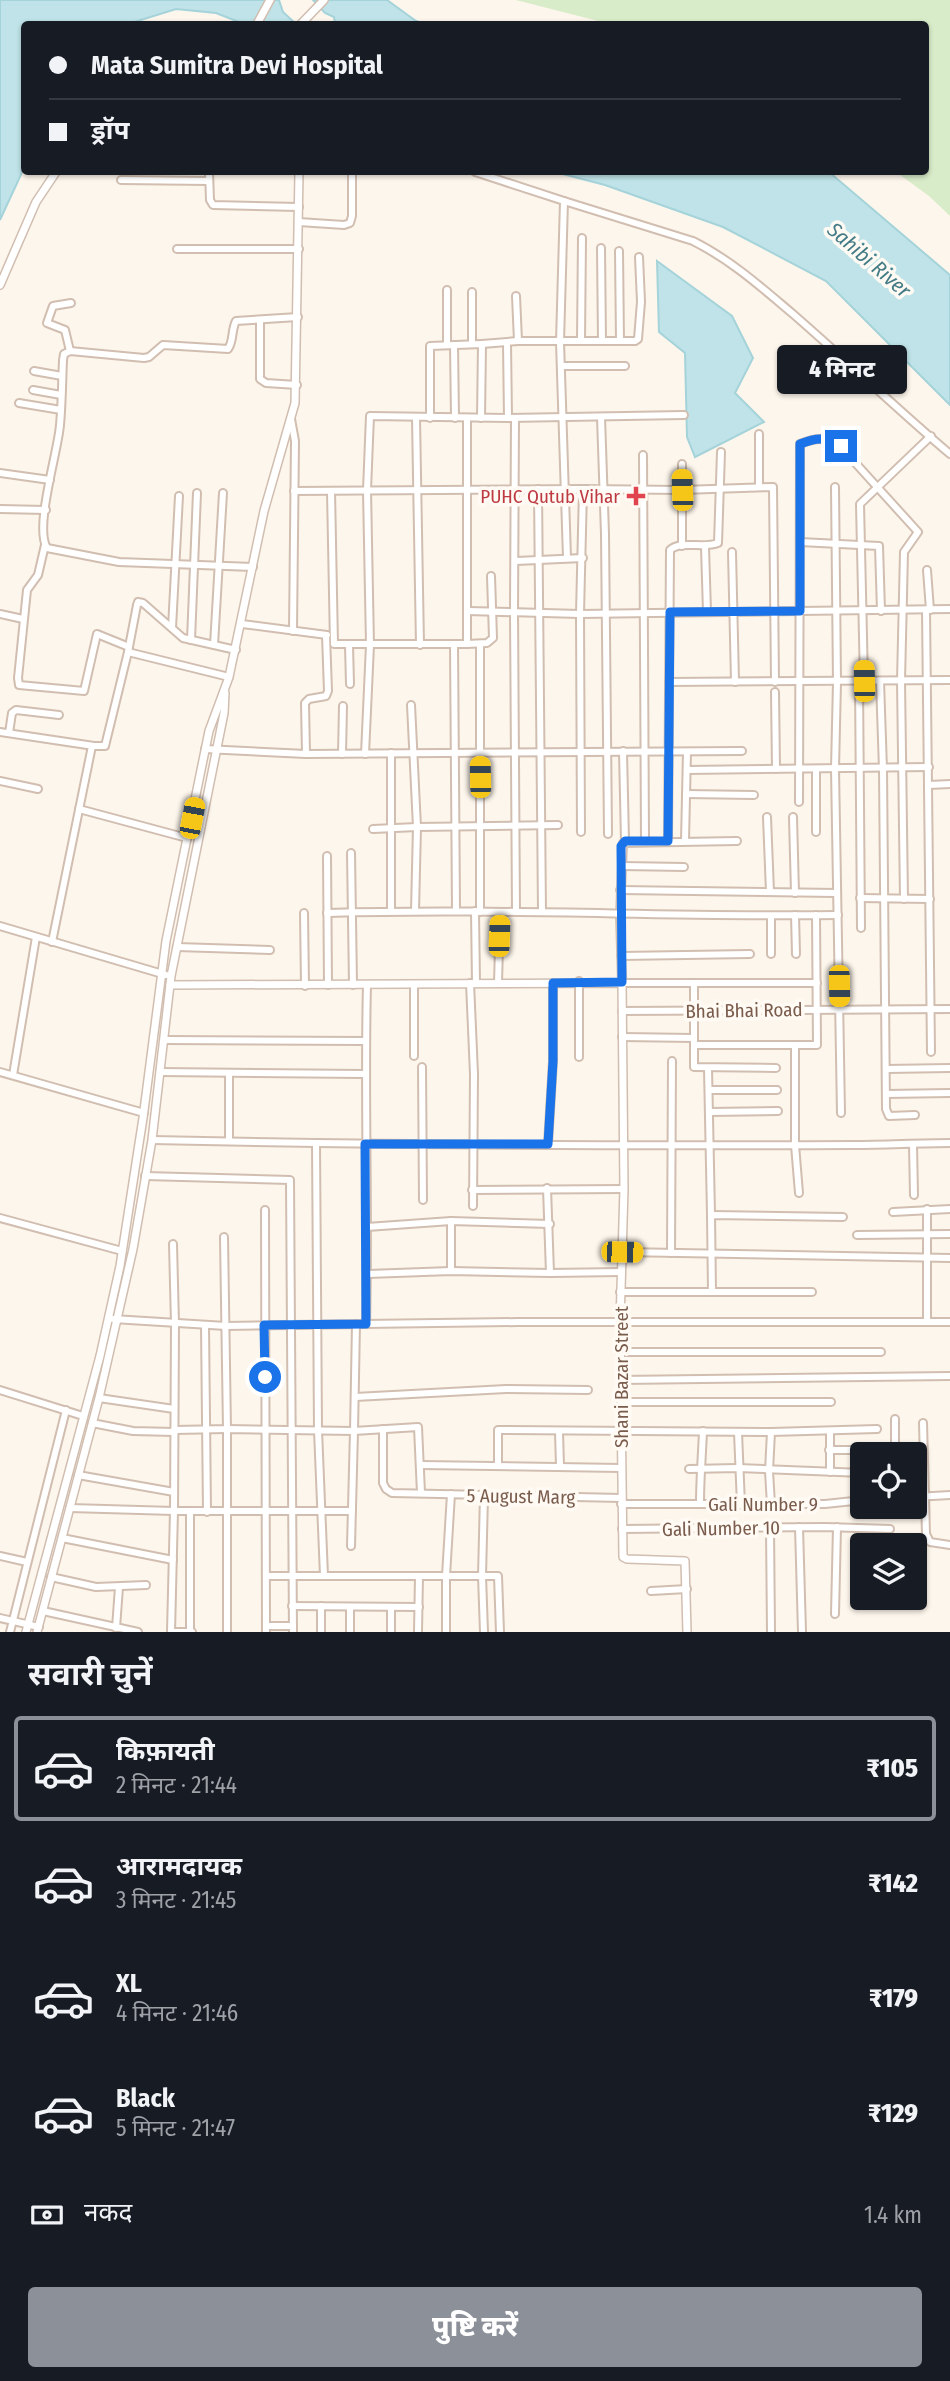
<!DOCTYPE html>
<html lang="hi">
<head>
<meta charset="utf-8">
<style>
  :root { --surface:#171b24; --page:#20242c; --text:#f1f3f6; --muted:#9ea1a6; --line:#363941; --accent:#8c9099 }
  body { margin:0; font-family:"Fira Sans Condensed","Noto Sans Devanagari",sans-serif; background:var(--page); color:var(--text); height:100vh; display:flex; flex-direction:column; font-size:26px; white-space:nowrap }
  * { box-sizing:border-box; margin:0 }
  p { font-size:23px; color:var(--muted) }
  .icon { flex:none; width:38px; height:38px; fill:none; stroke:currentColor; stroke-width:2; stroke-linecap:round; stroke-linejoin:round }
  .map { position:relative; height:1632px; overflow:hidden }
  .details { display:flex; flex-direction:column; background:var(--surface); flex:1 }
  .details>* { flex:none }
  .top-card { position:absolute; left:21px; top:21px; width:908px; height:154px; border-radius:7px; box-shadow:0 2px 5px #0004; display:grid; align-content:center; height:154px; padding:0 28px; background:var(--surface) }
  .buttons { position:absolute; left:850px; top:1442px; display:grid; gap:14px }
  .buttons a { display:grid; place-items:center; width:77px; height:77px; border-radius:7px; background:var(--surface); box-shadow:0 2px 5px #0004; font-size:35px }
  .end { position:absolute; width:32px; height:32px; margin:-16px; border:9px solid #1a73e8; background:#fff; box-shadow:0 0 0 4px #fff }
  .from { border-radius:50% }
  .bubble { position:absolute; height:49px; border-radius:7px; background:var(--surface); box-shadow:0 2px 5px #0004; font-size:23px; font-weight:800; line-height:49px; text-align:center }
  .car { position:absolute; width:21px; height:42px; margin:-21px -10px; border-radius:9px; box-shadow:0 0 5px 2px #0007; background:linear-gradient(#f5c518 24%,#345 0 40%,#f5c518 0 76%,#345 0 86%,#f5c518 0) }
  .top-card b { display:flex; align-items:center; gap:24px; height:66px; font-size:26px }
  .top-card b+b { border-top:2px solid var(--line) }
  .top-card i { width:18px; height:18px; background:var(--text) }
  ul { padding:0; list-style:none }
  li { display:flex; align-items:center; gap:21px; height:105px; margin:0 14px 10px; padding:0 14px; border:4px solid transparent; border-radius:7px }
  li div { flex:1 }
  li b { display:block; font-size:26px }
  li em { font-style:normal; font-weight:800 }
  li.current { border-color:var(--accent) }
  li>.icon { width:63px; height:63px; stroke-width:1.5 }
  h2 { padding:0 28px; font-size:32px; line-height:84px }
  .pay { display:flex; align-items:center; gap:18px; height:77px; padding:0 28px; font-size:26px }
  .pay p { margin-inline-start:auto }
  .action { display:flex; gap:14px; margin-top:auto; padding:14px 28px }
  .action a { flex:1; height:80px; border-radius:7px; background:var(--accent); color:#fff; font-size:28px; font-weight:800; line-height:80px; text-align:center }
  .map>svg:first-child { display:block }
</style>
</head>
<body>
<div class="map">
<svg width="950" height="1632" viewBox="0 0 950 1632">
  <rect width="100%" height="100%" fill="#fdf6ec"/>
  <path fill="#d8ecc9" d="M516,0h434v216l-21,-20 -33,-24h30v-148h-316z"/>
  <g fill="#bfe3e8" stroke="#a5d3da" stroke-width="2">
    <path d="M0,0h279l4,12 13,12h-52l-28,-11 -40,-4 -48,15h-104v144l-24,52z"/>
    <path d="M313,0h74l29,21 10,3h-91l-1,-7 -9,-4z"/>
    <path d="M555,172h274l121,103v130l-124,-124 -103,-54 -118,-42z"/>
    <path d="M657,261l75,55 21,42 -18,35 29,29 -69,35 -8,-20 -2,-84 -26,-21z"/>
  </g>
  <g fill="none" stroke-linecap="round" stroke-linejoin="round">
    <defs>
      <g id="minor">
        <path d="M209,172l1,28 3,5 86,2"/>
        <path d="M475,172l89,29 -4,141 7,216"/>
        <path d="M121,180l88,1"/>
        <path d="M564,201l129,40c38,19 68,46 100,73 53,46 104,95 157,140"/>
        <path d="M299,222l45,3 6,-2 2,-7v-44"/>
        <path d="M601,248l1,93"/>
        <path d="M177,249h122"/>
        <path d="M619,251l1,90"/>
        <path d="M516,296l2,45"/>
        <path d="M260,320v59l6,4 31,2"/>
        <path d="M581,341l1,-103"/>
        <path d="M507,343l1,75"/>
        <path d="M472,344v-52"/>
        <path d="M482,344l36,-3h117l3,-2 3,-37 -2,-45"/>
        <path d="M447,345v-55"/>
        <path d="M454,345l1,73"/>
        <path d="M70,351l-5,-21 -18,-7 6,-17 18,-3"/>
        <path d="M561,366h64"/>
        <path d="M34,371l28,5"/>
        <path d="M33,390l28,5"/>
        <path d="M19,403l42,7"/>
        <path d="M601,417l4,117 3,300"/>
        <path d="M416,418l4,227"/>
        <path d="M430,418v-72l52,-2 -1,74"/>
        <path d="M515,418l-1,194 2,300"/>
        <path d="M291,419l4,22 -2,190"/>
        <path d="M643,455l2,386"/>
        <path d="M682,464v82"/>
        <path d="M0,473l50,7"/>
        <path d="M759,485v-51"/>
        <path d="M835,487l2,195 -2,87 6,344"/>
        <path d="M538,489l4,423"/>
        <path d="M583,489l99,1 91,-3 2,195"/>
        <path d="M294,491l289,-2 -3,125 1,218"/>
        <path d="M331,491l3,153h133v-226"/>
        <path d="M0,509l46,1"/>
        <path d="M800,542l79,4 2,65"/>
        <path d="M45,545l-7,30 -11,15 -9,88 1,7 65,6 13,-57 32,13"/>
        <path d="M705,547l2,65"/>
        <path d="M732,552l3,130"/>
        <path d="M516,561l67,-3"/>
        <path d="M253,567l-134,-5 -72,-14c-13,-21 11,-96 13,-123 2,-21 2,-43 3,-65l1,-6 6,-3 74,7 5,-1 14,-12 65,4c6,-8 3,-19 8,-28l62,-4"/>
        <path d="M927,570l3,40"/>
        <path d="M926,610l5,442"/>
        <path d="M468,611l112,3 370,-5"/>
        <path d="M0,614l23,5"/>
        <path d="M242,624l85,11"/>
        <path d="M172,628l7,-132"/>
        <path d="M191,640l6,-147"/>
        <path d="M454,644l2,266"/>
        <path d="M467,644l20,-1 6,-5 -2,-62"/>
        <path d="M480,644v268"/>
        <path d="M214,645l9,-152"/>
        <path d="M349,645l1,39"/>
        <path d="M229,677l-101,-25 9,-47 1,-3 5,1 40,35 53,12"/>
        <path d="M859,681l2,247"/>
        <path d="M864,681l-4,-177 71,-68"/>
        <path d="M880,681l3,88 3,340 3,7 26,-1"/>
        <path d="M669,682l281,-2"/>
        <path d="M775,692l1,77"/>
        <path d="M411,705l6,122 141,-2"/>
        <path d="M0,732l94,14h11l23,-94"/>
        <path d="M9,733l3,-20 4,-3 43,5"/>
        <path d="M205,749l101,5 436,-3"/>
        <path d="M623,751l2,90"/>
        <path d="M306,754l-1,-51 4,-4 17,-3 2,-5 -2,-56"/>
        <path d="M342,754l1,-48"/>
        <path d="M365,754l5,-109 -3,-155 3,-74 138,2 176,-3"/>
        <path d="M816,769v63"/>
        <path d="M687,770l242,-3"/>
        <path d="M0,781l38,8"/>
        <path d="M929,785l21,-1"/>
        <path d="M686,794l68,1"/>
        <path d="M799,802l1,-358c15,-6 26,-8 40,2l78,86 -14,20 -3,129 3,218"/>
        <path d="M79,809l108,29"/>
        <path d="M767,817l3,75"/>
        <path d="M793,817l2,76"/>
        <path d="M373,829l44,-2 -2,84"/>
        <path d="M668,841l2,-291c11,-10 34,-1 48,-7l3,-91"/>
        <path d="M685,841l2,-89"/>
        <path d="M737,841l-114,2 -3,72 2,68h195"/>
        <path d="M351,853l2,132"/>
        <path d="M327,856l1,129"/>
        <path d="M622,866l62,1"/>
        <path d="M620,890l217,3"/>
        <path d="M860,898l70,1"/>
        <path d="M391,911v-158"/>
        <path d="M475,911l1,72"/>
        <path d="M304,913l1,73"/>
        <path d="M327,913c171,-5 341,4 511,2"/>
        <path d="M795,915l1,39"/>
        <path d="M0,926l166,49"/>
        <path d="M52,942l40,-196"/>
        <path d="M177,947l93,3"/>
        <path d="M771,954v-38"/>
        <path d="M621,956l129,-2"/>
        <path d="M470,983l4,91 -1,132"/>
        <path d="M498,983l2,-71"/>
        <path d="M694,983v62h123l-1,-130"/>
        <path d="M414,984v72"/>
        <path d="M622,1011l328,-2"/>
        <path d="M622,1037l72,1"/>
        <path d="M165,1040l200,1"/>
        <path d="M694,1045v22l82,1"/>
        <path d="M795,1045v100l4,48"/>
        <path d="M579,1057v-76"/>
        <path d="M422,1067l1,133"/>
        <path d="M708,1068l3,147"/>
        <path d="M886,1069l64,-1"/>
        <path d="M0,1072l144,41"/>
        <path d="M160,1072l204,2"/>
        <path d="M13,1075l23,-138"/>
        <path d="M709,1090h68"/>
        <path d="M886,1094l64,-1"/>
        <path d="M709,1112l69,-1"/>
        <path d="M152,1140c234,5 468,6 702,5 32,0 64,-2 96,-2"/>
        <path d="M229,1141v-68"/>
        <path d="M316,1143l2,287 6,146"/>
        <path d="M548,1144l5,-83v-78"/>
        <path d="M913,1144l1,51"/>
        <path d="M145,1176l145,4 3,452"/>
        <path d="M472,1190l152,-1"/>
        <path d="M927,1209v113"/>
        <path d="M265,1210l1,422"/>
        <path d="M893,1212l57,-3"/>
        <path d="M0,1218l122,33"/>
        <path d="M451,1221v50"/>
        <path d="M367,1227l84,-6 99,3"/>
        <path d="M857,1235l93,-1"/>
        <path d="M622,1252l328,6"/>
        <path d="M671,1253l1,-192"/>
        <path d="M550,1273l71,-1"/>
        <path d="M368,1274l83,-3 99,2 -3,-85"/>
        <path d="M620,1292h192"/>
        <path d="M712,1292l-1,-77 132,2"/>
        <path d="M113,1319l113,7 292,-4h432"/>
        <path d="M356,1324l-2,107 64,-4 3,66"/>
        <path d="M366,1324c3,-113 -2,-226 1,-339"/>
        <path d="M205,1325l2,187"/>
        <path d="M620,1352h261"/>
        <path d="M620,1380l330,-4"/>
        <path d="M0,1390l83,26"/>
        <path d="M355,1397l151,-8 82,1"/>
        <path d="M99,1398l75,11"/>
        <path d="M621,1402h210"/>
        <path d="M92,1423l41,8 41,1"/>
        <path d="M923,1423l3,111 4,8 20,3"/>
        <path d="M383,1429v54l3,6 6,4 229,5"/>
        <path d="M174,1430l53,-1 -3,-192"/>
        <path d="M559,1432l1,34"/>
        <path d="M738,1432l3,73"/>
        <path d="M829,1450h49"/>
        <path d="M895,1454v-35"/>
        <path d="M421,1465l200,3"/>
        <path d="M498,1465v-35l273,2 106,-3"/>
        <path d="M689,1469l49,-1 125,5"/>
        <path d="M830,1472v-41"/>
        <path d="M78,1475l96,17"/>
        <path d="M915,1497l35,-2"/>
        <path d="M621,1504h204l38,-4"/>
        <path d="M700,1504c0,-25 2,-48 3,-73"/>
        <path d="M771,1505l-2,-34 2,-39"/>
        <path d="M70,1508l104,3 1,-187 -2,-80"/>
        <path d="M190,1511h162"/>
        <path d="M799,1527l3,105"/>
        <path d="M770,1528l1,104"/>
        <path d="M622,1529l203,-2 65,2"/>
        <path d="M62,1538l111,22"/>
        <path d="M0,1556l27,6"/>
        <path d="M267,1576h231l2,56"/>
        <path d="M51,1577l45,10 50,-2"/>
        <path d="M651,1591l36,-2"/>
        <path d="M292,1606l127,1"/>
        <path d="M321,1606v26"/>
        <path d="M350,1607v25"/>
        <path d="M391,1607v25"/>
        <path d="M43,1611l95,21"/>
        <path d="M835,1614l2,-87"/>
        <path d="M0,1618l39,9"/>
        <path d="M266,1626h27"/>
        <path d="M116,1628l3,-41"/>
        <path d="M10,1632l56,-222"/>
        <path d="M171,1632l3,-121h16v120"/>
        <path d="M175,1632h17"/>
        <path d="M227,1632v-203l127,2 -3,115"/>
        <path d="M418,1632l1,-56"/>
        <path d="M446,1632v-56l5,-82"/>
        <path d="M484,1632l-2,-56 2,-80"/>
      </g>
      <g id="tertiary">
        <path d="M257,24l13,-24"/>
        <path d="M301,24l23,-24"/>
        <path d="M0,285l36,-83 20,-30"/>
        <path d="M170,985l452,-2 2,206 -4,134 3,234 4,2 58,2 2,71"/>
        <path d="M26,1632l74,-276 20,-90 23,-148 23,-177 43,-210 20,-54 35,-166 31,-108 4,-231"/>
        <path d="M37,1632l62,-234 34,-149 19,-109 19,-164 53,-263 1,-20"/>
      </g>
    </defs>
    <use href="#minor" stroke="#d1beb0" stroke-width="10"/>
    <use href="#tertiary" stroke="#d1beb0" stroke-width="10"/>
    <use href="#minor" stroke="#fff" stroke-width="6"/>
    <use href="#tertiary" stroke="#fff" stroke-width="7"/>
  </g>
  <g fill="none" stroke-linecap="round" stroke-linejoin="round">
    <path stroke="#1a73e8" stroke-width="9" d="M265,1377l-1,-52 102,-1 -1,-180h183l5,-83v-78l69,-1 -1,-136 4,-5h43l2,-229 130,-1v-167c15,-6 26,-8 41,2"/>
  </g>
  <path fill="#e0444e" stroke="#fffaf3" stroke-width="2.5" d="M632.5 485.5h7v7h7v7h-7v7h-7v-7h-7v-7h7z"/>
  <g text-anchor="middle" stroke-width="7" stroke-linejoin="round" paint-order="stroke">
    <g font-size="19" fill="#be3a42" stroke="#fffaf3" text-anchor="end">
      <text x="620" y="503">PUHC Qutub Vihar</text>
    </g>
    <g font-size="19" fill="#7a5c4d" stroke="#fffaf3">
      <text transform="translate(744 1010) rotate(-1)" y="7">Bhai Bhai Road</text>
      <text transform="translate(621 1377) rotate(-90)" y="7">Shani Bazar Street</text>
      <text transform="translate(521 1496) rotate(1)" y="7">5 August Marg</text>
      <text x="763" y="1511">Gali Number 9</text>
      <text transform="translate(721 1528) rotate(-1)" y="7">Gali Number 10</text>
    </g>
    <g font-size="21" font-style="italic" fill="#437c86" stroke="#fffaf3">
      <text transform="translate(869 260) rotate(41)" y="7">Sahibi River</text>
    </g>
  </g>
</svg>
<div class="buttons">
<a><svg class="icon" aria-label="locate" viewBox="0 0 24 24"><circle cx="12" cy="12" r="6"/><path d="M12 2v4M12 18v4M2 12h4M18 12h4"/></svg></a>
<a><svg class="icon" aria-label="layers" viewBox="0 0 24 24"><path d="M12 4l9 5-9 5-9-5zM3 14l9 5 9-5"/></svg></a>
</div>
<i class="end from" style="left:265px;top:1377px"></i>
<i class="end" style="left:841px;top:446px"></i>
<div class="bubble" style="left:777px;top:345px;width:130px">4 मिनट</div>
<i class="car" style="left:682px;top:490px;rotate:358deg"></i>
<i class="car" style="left:864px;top:681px;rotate:359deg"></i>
<i class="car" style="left:480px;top:777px;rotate:359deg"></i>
<i class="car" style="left:192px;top:818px;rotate:11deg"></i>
<i class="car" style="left:499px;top:936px;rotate:2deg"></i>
<i class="car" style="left:839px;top:986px;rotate:179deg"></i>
<i class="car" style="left:622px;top:1252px;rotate:91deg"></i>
<div class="top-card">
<b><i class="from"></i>Mata Sumitra Devi Hospital</b>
<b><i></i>ड्रॉप</b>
</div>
</div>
<section class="details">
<h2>सवारी चुनें</h2>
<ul>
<li class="current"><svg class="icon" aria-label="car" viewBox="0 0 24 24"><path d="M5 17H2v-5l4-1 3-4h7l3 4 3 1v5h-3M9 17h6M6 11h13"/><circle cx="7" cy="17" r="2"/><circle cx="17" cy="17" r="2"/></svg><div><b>किफ़ायती</b><p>2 मिनट · 21:44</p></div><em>₹105</em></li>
<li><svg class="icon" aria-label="car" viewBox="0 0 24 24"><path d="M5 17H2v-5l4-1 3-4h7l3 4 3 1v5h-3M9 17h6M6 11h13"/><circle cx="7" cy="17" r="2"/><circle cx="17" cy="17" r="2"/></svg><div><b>आरामदायक</b><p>3 मिनट · 21:45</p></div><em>₹142</em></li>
<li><svg class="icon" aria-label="car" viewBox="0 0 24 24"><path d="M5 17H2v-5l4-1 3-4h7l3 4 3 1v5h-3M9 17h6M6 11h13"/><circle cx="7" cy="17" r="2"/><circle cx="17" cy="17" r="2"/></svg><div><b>XL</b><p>4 मिनट · 21:46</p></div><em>₹179</em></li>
<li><svg class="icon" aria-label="car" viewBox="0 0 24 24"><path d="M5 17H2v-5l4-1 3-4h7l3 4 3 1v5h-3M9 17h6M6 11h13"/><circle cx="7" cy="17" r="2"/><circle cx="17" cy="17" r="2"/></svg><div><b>Black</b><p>5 मिनट · 21:47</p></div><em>₹129</em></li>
</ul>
<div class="pay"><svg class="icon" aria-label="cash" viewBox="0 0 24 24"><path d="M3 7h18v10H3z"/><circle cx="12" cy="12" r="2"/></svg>नकद<p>1.4 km</p></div>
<div class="action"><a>पुष्टि करें</a></div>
</section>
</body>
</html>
